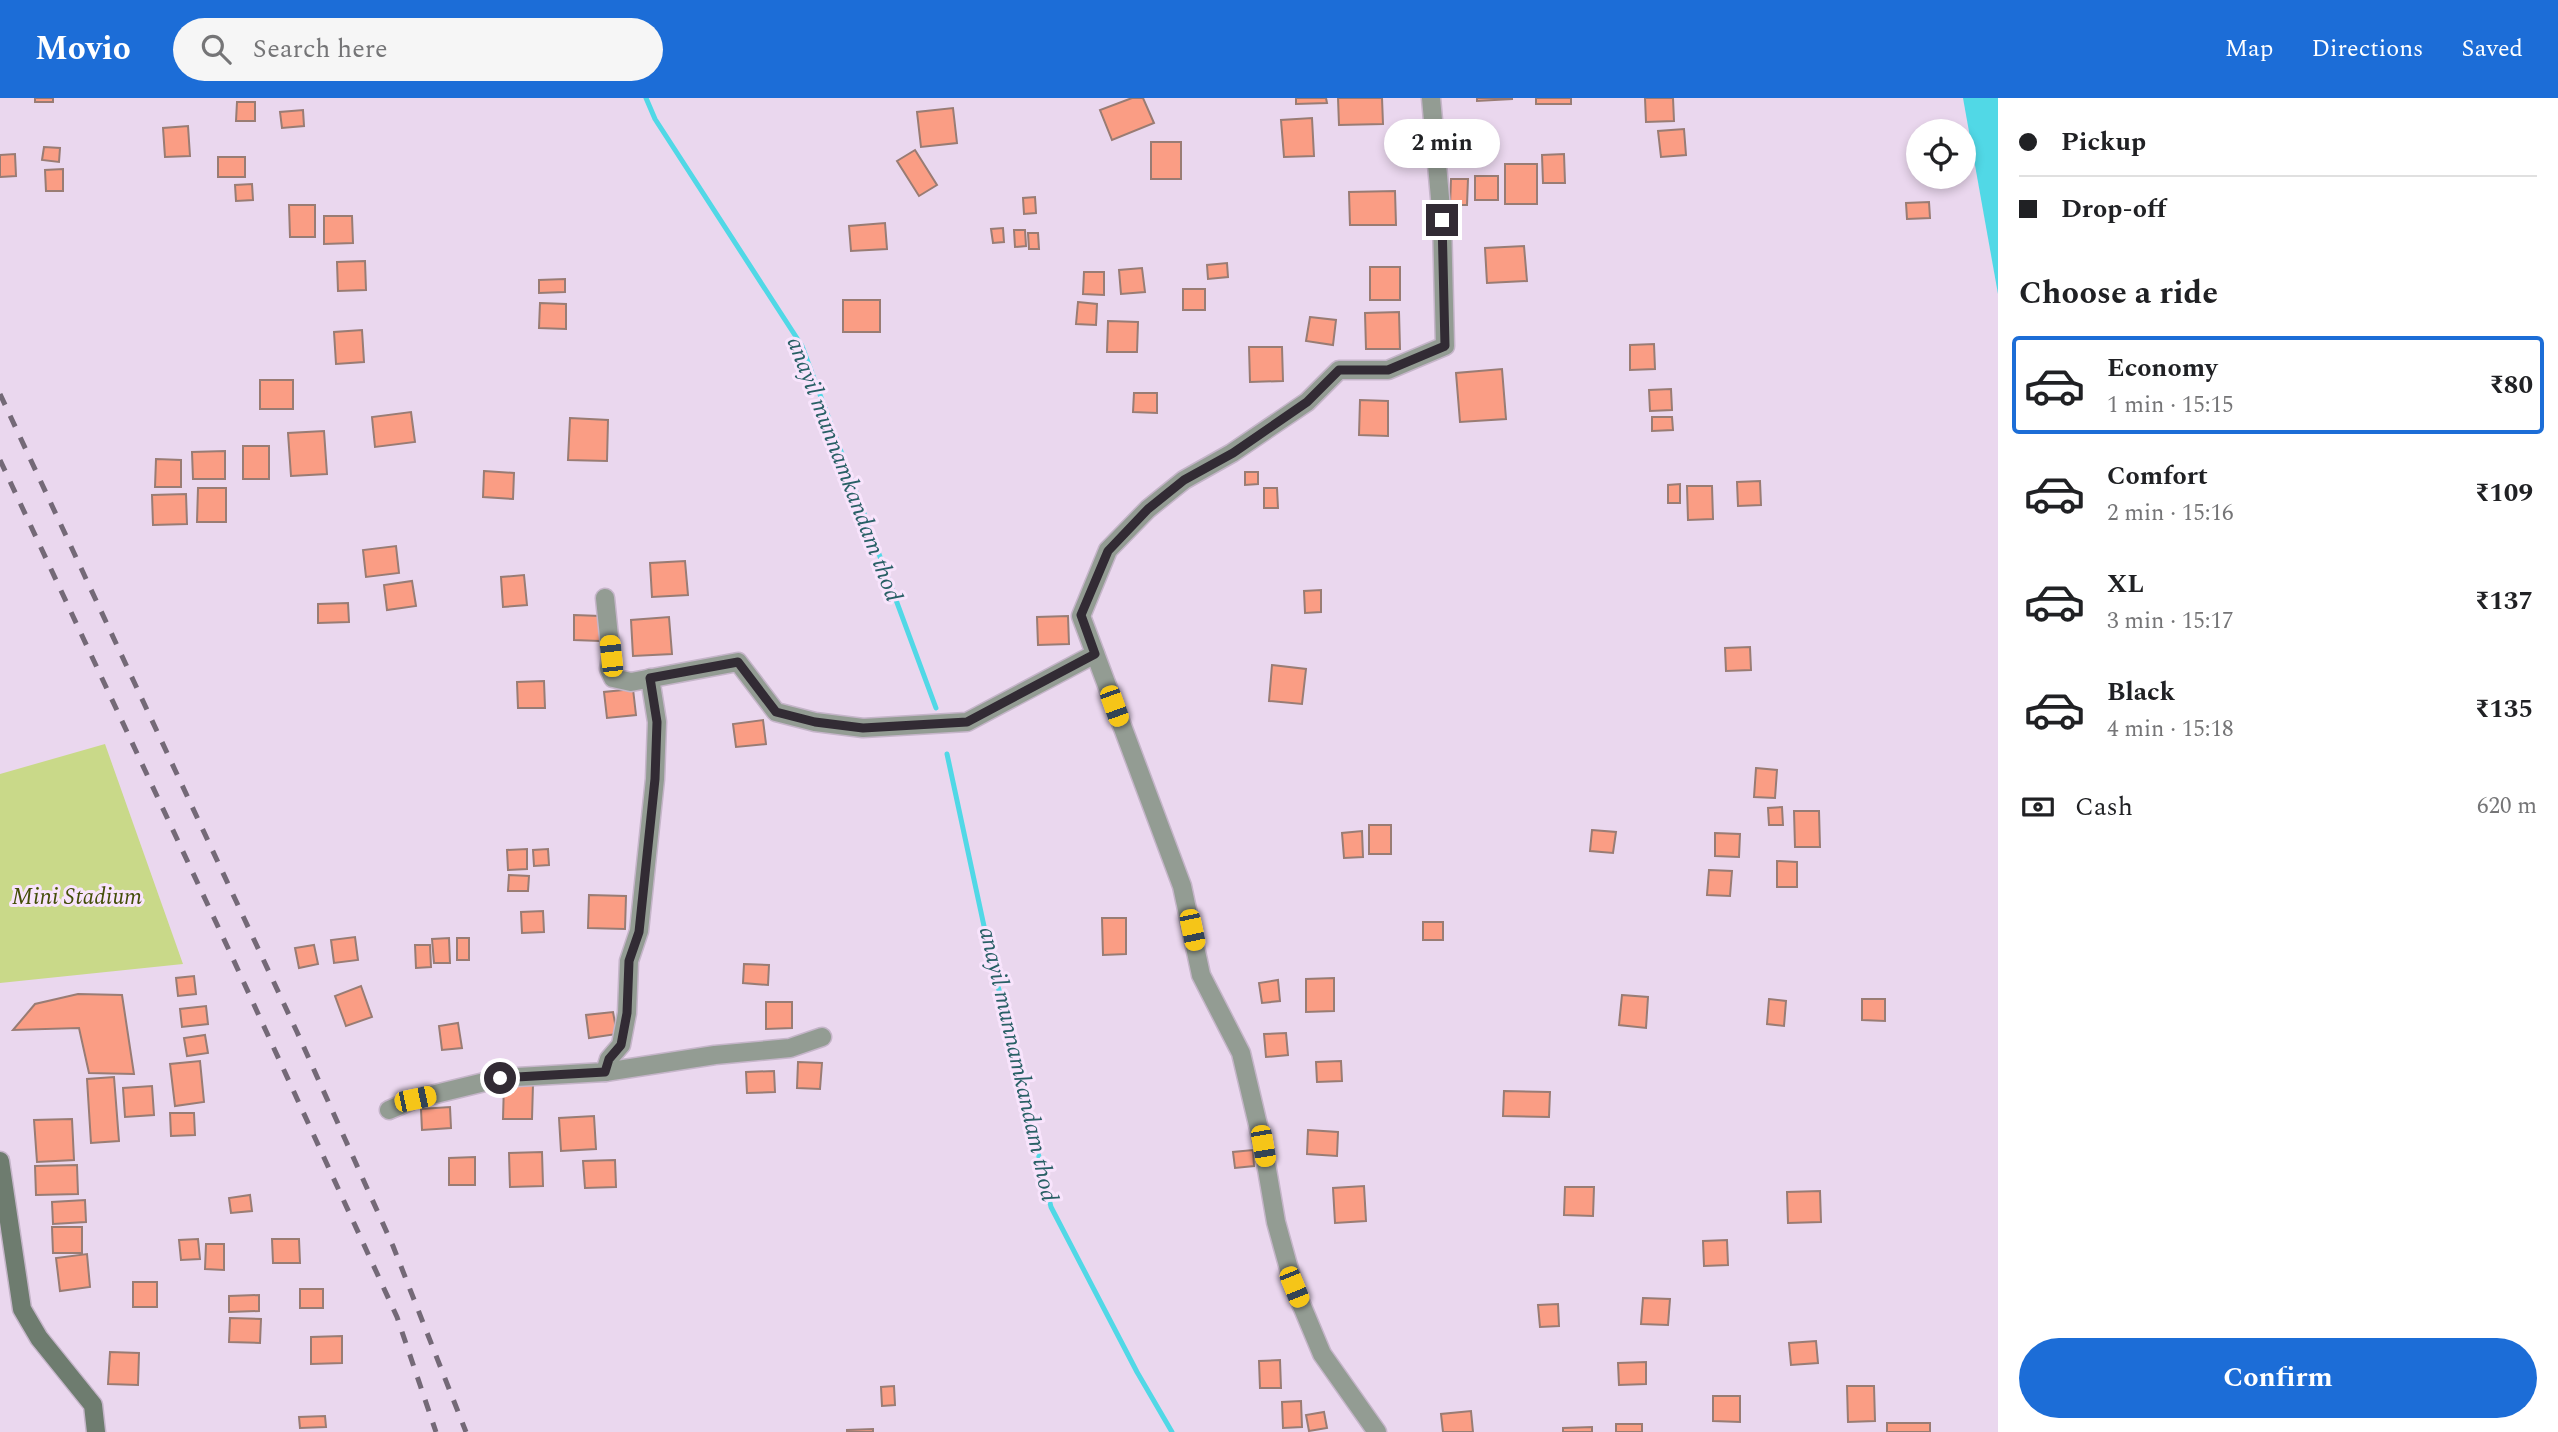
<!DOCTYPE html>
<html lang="en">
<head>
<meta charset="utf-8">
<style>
  :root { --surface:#fff; --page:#f6f6f6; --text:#202124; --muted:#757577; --line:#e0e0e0; --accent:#1c6dd7 }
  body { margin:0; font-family:Spectral,serif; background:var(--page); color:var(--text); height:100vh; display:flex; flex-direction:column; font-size:26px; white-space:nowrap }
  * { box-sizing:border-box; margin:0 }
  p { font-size:23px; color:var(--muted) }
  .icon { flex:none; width:38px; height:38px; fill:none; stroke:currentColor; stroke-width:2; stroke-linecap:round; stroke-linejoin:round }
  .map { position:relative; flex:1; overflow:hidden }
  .side { display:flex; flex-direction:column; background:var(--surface); width:560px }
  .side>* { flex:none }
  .top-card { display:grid; align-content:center; height:154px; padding:0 21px; background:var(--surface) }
  .controls { position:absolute; left:1906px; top:21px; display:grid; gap:14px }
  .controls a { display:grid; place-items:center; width:70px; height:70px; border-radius:50%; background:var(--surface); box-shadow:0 4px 10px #0003; font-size:35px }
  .end { position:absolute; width:32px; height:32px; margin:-16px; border:9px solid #322b34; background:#fff; box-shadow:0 0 0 4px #fff }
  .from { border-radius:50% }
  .bubble { position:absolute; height:49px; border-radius:24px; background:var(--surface); box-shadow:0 4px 10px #0003; font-size:23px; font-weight:700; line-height:49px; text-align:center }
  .car { position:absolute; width:21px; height:42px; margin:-21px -10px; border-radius:9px; box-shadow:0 0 5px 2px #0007; background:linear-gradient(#f5c518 24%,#345 0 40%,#f5c518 0 76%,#345 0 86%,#f5c518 0) }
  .top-card b { display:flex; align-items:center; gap:24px; height:66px; font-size:26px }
  .top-card b+b { border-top:2px solid var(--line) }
  .top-card i { width:18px; height:18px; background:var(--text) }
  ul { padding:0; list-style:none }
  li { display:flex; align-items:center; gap:21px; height:98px; margin:0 14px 10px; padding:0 7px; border:4px solid transparent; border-radius:7px }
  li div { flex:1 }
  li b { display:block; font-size:26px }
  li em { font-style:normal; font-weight:700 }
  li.current { border-color:var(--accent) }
  li>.icon { width:63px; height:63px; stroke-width:1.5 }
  h2 { padding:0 21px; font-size:32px; line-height:84px }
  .pay { display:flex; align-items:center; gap:18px; height:77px; padding:0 21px; font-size:26px }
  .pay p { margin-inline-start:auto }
  .cta { display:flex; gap:14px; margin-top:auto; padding:14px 21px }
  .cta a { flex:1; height:80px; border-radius:42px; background:var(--accent); color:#fff; font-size:28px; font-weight:700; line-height:80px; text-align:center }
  header { display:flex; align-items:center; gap:42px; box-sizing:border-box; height:98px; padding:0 35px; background:var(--accent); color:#fff }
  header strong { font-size:33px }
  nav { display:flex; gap:38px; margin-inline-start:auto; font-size:24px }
  .search { width:490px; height:63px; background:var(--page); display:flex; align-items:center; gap:18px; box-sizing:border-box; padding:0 24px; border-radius:38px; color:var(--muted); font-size:26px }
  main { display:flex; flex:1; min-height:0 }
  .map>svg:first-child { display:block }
</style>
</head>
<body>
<header>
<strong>Movio</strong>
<div class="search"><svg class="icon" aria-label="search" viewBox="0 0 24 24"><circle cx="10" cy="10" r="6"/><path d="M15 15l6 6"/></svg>Search here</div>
<nav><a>Map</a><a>Directions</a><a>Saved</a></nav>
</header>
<main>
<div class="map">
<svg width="1998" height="1334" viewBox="0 0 1998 1334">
  <rect width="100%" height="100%" fill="#ead7ee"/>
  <path fill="#c9d989" d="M105,646l78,220 -183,19v-209z"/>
  <path fill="#51d8e6" d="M1963,0h35v196z"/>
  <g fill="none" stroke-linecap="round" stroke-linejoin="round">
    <g stroke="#51d8e6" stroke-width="5">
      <path d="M646,0l9,21 147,227 134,362"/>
      <path d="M947,656l40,186 64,267 86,165 35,60"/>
    </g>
  </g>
  <g fill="#fa9d84" stroke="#997c74" stroke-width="2">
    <rect x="35" y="0" width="18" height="4"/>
    <path d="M1132,0h11l11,25 -42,17 -12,-30z"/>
    <path d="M1296,0h30l1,5 -31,1z"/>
    <path d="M1338,0h44l1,26 -44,1z"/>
    <path d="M1477,0h35v1l-35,2z"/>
    <rect x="1536" y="0" width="35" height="6"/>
    <path d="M1645,0h28l1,23 -28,1z"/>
    <path d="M237,4h18v19h-19z"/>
    <path d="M953,10l4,35 -36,4 -4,-35z"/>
    <path d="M303,12l1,16 -22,2 -2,-16z"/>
    <path d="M1312,20l2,38 -30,1 -3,-37z"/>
    <path d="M188,28l2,30 -25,1 -2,-29z"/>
    <path d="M1684,31l2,26 -25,2 -3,-26z"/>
    <rect x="1455" y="33" width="24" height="24"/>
    <rect x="1151" y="44" width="30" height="37"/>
    <path d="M44,49l16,1 -1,14 -17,-2z"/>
    <path d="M915,52l22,35 -18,11 -22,-35z"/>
    <path d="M15,56l1,22 -16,1v-22z"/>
    <path d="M1564,56l1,29h-22l-1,-28z"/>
    <rect x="218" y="59" width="27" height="20"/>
    <rect x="1505" y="66" width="32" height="40"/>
    <path d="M63,71v22h-17l-1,-21z"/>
    <rect x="1475" y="78" width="23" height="24"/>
    <path d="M1451,81h17l-1,26h-17z"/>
    <path d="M252,86l1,16 -17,1 -1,-16z"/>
    <path d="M1395,93l1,34h-46l-1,-33z"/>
    <path d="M1035,99l1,16 -12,1 -1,-16z"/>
    <path d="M1929,104l1,16 -23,1 -1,-16z"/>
    <path d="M289,107h26v32h-25z"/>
    <path d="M324,118h28l1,27 -29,1z"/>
    <path d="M885,125l2,26 -36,2 -2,-25z"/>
    <path d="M1003,130l1,14 -11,1 -2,-14z"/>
    <path d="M1014,132h11l1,16 -11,1z"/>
    <path d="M1028,135h10l1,16h-10z"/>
    <path d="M1524,148l3,35 -40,2 -2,-35z"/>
    <path d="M365,163l1,29 -28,1 -1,-29z"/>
    <path d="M1227,165l1,14 -20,2 -1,-14z"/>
    <rect x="1370" y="169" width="30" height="33"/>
    <path d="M1142,170l3,24 -24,2 -2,-24z"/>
    <path d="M1084,174h20v23l-21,-1z"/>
    <path d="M565,181v13l-26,1v-13z"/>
    <rect x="1183" y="191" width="22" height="21"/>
    <rect x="843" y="202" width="37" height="32"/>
    <path d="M1078,204l19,2 -1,21 -20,-1z"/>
    <path d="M540,205l26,1v25l-27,-1z"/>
    <path d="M1399,214l1,37h-34l-1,-36z"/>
    <path d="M1310,219l26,3 -3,25 -27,-4z"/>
    <path d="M1108,223l30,1 -1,30h-30z"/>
    <path d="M362,232l2,32 -28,2 -2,-32z"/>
    <path d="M1654,246l1,25 -25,1v-25z"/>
    <path d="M1249,249h33l1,34 -33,1z"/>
    <path d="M1502,271l4,50 -46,3 -4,-49z"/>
    <rect x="260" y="282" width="33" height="29"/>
    <path d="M1671,291l1,21 -22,1 -1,-21z"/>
    <path d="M1134,295h23v20l-24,-1z"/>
    <path d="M1360,302l28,1v35l-29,-1z"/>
    <path d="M411,314l4,30 -40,5 -3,-30z"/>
    <path d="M1652,319h20l1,13 -21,1z"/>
    <path d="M570,320l38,2 -1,41 -39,-1z"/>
    <path d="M324,333l3,43 -36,2 -3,-43z"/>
    <rect x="243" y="348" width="26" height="33"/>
    <path d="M225,353v28h-32l-1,-27z"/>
    <path d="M156,361l25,1v27h-26z"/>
    <path d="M484,373l30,2 -1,26 -30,-2z"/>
    <path d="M1245,374h13v12l-13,1z"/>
    <path d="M1760,383l1,24 -23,1 -1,-24z"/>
    <path d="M1680,386v19h-12v-18z"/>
    <path d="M1687,388h25l1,33 -25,1z"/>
    <path d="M198,390h28v34h-29z"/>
    <path d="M1264,390h13l1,20h-14z"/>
    <path d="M186,396l1,30 -34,1 -1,-30z"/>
    <path d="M396,448l3,27 -33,4 -3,-27z"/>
    <path d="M685,463l3,34 -36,2 -2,-34z"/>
    <path d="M524,477l3,30 -24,2 -2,-30z"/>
    <path d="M412,483l4,25 -29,4 -3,-25z"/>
    <path d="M1321,492v22l-16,1 -1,-22z"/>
    <path d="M348,505l1,19 -31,1v-19z"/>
    <path d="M574,517l26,1v25l-26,-1z"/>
    <path d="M1068,518l1,28 -31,1 -1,-28z"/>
    <path d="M669,519l3,37 -39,2 -2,-36z"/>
    <path d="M1750,549l1,23 -25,1 -1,-23z"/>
    <path d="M1272,567l34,4 -4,35 -33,-3z"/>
    <path d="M544,583l1,27h-27l-1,-26z"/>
    <path d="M633,591l3,26 -29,3 -3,-26z"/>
    <path d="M763,622l3,24 -30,3 -3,-23z"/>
    <path d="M1756,670l21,2 -2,28 -21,-1z"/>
    <path d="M1782,709l1,18h-14l-1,-17z"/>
    <path d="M1794,713h25l1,36h-25z"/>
    <rect x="1369" y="727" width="22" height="29"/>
    <path d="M1592,732l24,2 -3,21 -23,-2z"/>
    <path d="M1362,733l1,26 -19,1 -2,-25z"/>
    <path d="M1715,735l25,1 -1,23 -24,-1z"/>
    <path d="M527,751v20l-19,1 -1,-20z"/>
    <path d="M548,751l1,16 -15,1 -1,-16z"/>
    <path d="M1777,763l20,1v25h-20z"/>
    <path d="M1709,772l23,1 -2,25 -23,-1z"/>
    <path d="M509,777l20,1 -1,15h-20z"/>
    <path d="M589,797l37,1 -1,33 -37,-1z"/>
    <path d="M543,813l1,21 -22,1 -1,-21z"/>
    <path d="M1102,820h24v36l-23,1z"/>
    <rect x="1423" y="824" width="20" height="18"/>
    <path d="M355,839l3,23 -24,3 -3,-23z"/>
    <path d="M449,840l1,25h-16l-2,-24z"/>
    <rect x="457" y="840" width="12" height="22"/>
    <path d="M314,847l4,19 -19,4 -4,-20z"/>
    <path d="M415,847h15l1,22 -15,1z"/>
    <path d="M744,866l25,1 -1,20 -25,-2z"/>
    <path d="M194,878l2,18 -18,2 -2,-18z"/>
    <path d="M1334,880v33l-28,1v-33z"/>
    <path d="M1278,882l2,21 -18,2 -3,-20z"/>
    <path d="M361,888l11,31 -26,9 -11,-30z"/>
    <path d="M78,896l44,1 12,79 -45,-1 -10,-45 -66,2 22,-26z"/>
    <path d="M1622,897l26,2 -2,31 -27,-3z"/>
    <path d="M1769,901l17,2 -2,25 -17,-2z"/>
    <path d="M1862,901h23v22l-23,-1z"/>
    <path d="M766,904h26v26l-26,1z"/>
    <path d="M206,908l2,18 -26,3 -2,-18z"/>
    <path d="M613,914l4,22 -28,4 -3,-23z"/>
    <path d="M458,925l4,25 -20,2 -3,-24z"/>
    <path d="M1286,935l2,22 -22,2 -2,-23z"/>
    <path d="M205,937l3,18 -21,3 -3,-18z"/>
    <path d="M200,963l4,41 -29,4 -5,-42z"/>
    <path d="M1341,963l1,20 -25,1 -1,-20z"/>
    <path d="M798,964l24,1 -2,26 -23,-1z"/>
    <path d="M774,973l1,21 -28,1 -1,-21z"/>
    <path d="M114,979l5,64 -28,2 -4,-64z"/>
    <path d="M504,985l29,1 -1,35h-29z"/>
    <path d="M152,988l2,29 -29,2 -2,-29z"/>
    <path d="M1504,993l46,1 -1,25 -46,-1z"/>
    <path d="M450,1009l1,21 -29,2 -1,-21z"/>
    <path d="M170,1015h24l1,22 -24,1z"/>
    <path d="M594,1018l2,33 -35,2 -2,-33z"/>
    <path d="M72,1021l2,41 -37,2 -3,-42z"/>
    <path d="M1308,1032l30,2 -1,24 -30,-2z"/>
    <path d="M1253,1052l1,16 -19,2 -2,-16z"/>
    <path d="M542,1054l1,34 -33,1 -1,-34z"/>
    <path d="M475,1059v28h-26v-27z"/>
    <path d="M615,1062l1,27 -31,1 -2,-27z"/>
    <path d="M77,1067l1,29 -42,1 -1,-29z"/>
    <path d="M1364,1088l2,35 -31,2 -2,-35z"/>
    <path d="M1565,1089h29l-1,29 -29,-1z"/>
    <path d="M1820,1093l1,31 -33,1 -1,-31z"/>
    <path d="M250,1097l2,16 -21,2 -2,-15z"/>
    <path d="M85,1102l1,22 -33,2 -1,-22z"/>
    <path d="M52,1129h30v26h-29z"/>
    <path d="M198,1141l2,20 -19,1 -2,-20z"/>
    <path d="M272,1141h27l1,24h-27z"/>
    <path d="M1727,1142l1,25 -24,1 -1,-25z"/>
    <path d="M206,1146h18v26l-19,-1z"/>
    <path d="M87,1156l3,33 -30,4 -4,-33z"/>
    <rect x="133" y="1184" width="24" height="25"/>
    <rect x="300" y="1191" width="23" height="19"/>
    <path d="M259,1197v16l-30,1v-16z"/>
    <path d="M1643,1200l27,1 -2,26 -27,-1z"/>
    <path d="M1558,1206l1,22 -19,1 -2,-22z"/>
    <path d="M230,1220l31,1 -1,24 -31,-1z"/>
    <path d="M342,1238v27l-31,1v-27z"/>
    <path d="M1816,1243l2,22 -27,2 -2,-22z"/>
    <path d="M110,1254l29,1 -1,32 -30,-1z"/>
    <path d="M1280,1262l1,28h-21l-1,-27z"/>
    <path d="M1646,1264v22l-27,1 -1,-22z"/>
    <path d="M894,1288l1,19 -13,1 -1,-19z"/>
    <path d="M1847,1288h27l1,35 -27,1z"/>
    <path d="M1713,1298h27v26l-27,-1z"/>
    <path d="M1301,1303l1,26 -19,1 -1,-26z"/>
    <path d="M1471,1313l2,21h-30l-2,-18z"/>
    <path d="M1324,1314l3,16 -18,3 -3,-16z"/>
    <path d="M325,1318l1,11 -26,1 -1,-11z"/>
    <rect x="1887" y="1325" width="43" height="9"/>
    <rect x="1616" y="1326" width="26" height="8"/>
    <path d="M1592,1329v5h-29v-4z"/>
    <path d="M873,1331v3h-26v-2z"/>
  </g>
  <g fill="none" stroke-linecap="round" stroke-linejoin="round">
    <defs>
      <g id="minor">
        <path d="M605,500l6,58 -2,13 4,9 18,4 107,-20 38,50 39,10 48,6 104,-6 128,-68"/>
        <path d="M605,974l110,-17 75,-7 32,-11"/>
        <path d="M389,1012l26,-11 86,-21 104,-6 4,-13 12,-14 6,-32 2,-52 10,-30 16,-152 2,-57 -7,-44"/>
        <path d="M1377,1334l-55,-78 -28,-67 -18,-65 -13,-76 -22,-93 -40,-78 -19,-89 -101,-270 27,-66 40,-41 36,-29 48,-27 75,-51 32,-32h49l57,-24 -3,-126 -11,-122"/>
      </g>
      <path id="secondary" d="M0,1063l22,148 17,29 54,67 3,27"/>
    </defs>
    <use href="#minor" stroke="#c5b5c9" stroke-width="21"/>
    <use href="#secondary" stroke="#c5b5c9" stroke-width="21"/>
    <use href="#minor" stroke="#939c93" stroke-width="18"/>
    <use href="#secondary" stroke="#6e7c6f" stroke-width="18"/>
    <g stroke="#746977" stroke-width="5" stroke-dasharray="12 12" stroke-linecap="butt">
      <path d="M0,296l297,638 96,214 73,186"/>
      <path d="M0,362l228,488 169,369 39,115"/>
    </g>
  </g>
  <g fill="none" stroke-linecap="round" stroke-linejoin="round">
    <path stroke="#322b34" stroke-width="9" d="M500,980l105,-6 4,-13 12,-14 6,-32 2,-52 10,-29 16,-153 2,-57 -7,-44 88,-16 38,50 39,10 48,6 104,-6 128,-68 -14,-39 27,-64 40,-42 36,-29 49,-27 74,-51 32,-32h49l57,-24 -3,-126"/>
  </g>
  <g text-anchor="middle" stroke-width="6" stroke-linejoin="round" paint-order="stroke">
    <g font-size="23" font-style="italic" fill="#434d08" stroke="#f8e4fc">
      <text x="77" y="806">Mini Stadium</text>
    </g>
    <g font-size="24" font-style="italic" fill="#285f65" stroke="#f8e4fc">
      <text transform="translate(845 371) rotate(69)" y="8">anayil munnamkandam thod</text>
      <text transform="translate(1019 966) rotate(77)" y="8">anayil munnamkandam thod</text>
    </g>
  </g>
</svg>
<div class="controls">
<a><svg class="icon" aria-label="locate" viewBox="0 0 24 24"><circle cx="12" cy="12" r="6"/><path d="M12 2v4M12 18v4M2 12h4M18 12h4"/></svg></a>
</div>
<i class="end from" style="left:500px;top:980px"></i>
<i class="end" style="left:1442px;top:122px"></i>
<div class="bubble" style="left:1384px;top:21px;width:116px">2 min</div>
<i class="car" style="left:611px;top:558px;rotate:354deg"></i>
<i class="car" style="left:1114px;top:608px;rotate:160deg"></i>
<i class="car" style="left:1192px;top:832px;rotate:168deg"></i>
<i class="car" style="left:415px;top:1001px;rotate:78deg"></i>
<i class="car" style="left:1263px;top:1048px;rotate:170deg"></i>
<i class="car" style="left:1294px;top:1189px;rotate:158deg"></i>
</div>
<section class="side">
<div class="top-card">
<b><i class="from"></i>Pickup</b>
<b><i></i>Drop-off</b>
</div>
<h2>Choose a ride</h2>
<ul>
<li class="current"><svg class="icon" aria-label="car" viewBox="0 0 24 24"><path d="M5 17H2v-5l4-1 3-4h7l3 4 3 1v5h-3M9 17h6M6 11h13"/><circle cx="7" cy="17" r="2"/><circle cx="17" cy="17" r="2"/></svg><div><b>Economy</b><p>1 min · 15:15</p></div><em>₹80</em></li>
<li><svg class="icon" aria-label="car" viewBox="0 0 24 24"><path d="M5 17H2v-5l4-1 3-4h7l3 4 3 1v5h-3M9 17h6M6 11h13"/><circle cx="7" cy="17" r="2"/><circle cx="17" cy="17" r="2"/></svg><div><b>Comfort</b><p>2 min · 15:16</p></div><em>₹109</em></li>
<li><svg class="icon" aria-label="car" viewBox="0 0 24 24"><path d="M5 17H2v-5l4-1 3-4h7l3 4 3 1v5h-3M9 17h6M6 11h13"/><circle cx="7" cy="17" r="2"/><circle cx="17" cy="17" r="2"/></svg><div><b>XL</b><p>3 min · 15:17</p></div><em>₹137</em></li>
<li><svg class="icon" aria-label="car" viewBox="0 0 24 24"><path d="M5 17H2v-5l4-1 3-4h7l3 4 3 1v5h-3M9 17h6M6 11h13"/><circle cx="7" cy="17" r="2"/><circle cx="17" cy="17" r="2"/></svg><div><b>Black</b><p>4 min · 15:18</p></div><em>₹135</em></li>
</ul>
<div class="pay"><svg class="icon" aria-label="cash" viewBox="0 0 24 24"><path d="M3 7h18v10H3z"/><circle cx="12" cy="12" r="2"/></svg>Cash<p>620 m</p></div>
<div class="cta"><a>Confirm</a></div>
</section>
</main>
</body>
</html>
